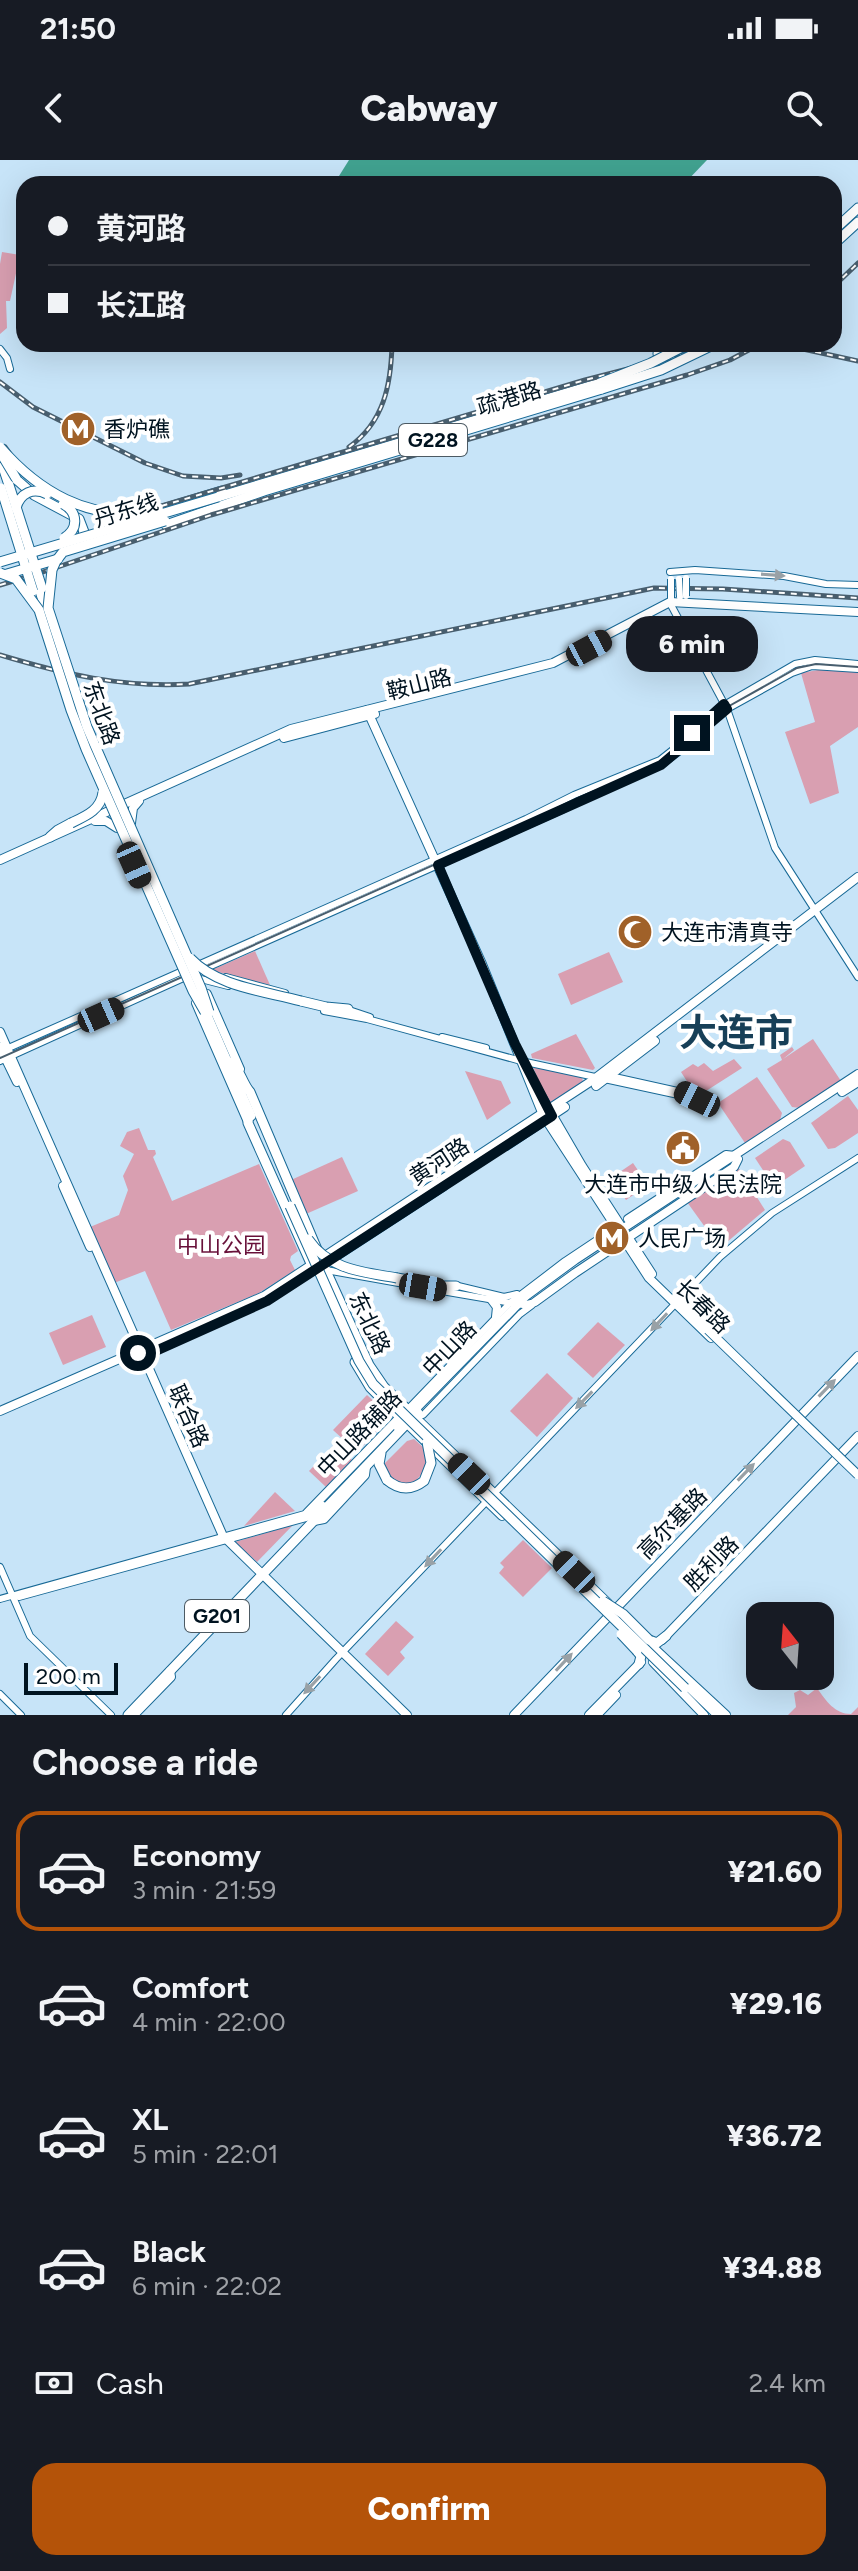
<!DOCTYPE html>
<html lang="en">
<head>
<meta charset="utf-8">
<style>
  :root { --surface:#171b24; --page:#20242c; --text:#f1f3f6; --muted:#9ea1a6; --line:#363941; --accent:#b45309 }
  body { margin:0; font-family:Figtree,"Noto Sans SC",sans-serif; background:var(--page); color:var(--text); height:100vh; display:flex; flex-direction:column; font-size:30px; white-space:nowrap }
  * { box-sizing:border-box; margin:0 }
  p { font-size:26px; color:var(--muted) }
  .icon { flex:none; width:44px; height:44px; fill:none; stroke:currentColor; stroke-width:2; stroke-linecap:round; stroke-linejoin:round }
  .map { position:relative; height:1555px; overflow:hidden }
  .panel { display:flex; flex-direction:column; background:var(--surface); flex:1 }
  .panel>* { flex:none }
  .banner { position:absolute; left:16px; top:16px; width:826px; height:176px; border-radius:24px; box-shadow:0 8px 32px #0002; display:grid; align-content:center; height:176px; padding:0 32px; background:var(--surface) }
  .needle { width:52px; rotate:343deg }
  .buttons { position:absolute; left:746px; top:1442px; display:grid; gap:16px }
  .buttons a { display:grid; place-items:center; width:88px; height:88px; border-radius:16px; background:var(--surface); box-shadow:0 8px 32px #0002; font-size:40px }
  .scale { position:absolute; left:24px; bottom:20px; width:94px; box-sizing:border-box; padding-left:8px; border:4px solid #001320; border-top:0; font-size:22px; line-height:28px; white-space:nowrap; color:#001320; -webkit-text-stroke:6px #fff; paint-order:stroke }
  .end { position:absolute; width:36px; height:36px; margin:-18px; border:10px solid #001320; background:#fff; box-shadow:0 0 0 4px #fff }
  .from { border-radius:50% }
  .bubble { position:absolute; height:56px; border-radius:24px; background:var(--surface); box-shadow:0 8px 32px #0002; font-size:26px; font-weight:800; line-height:56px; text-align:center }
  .car { position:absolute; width:24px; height:48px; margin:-24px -12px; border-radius:10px; box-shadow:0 0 6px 2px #0007; background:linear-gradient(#222 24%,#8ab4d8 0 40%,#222 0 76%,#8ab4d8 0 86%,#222 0) }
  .banner b { display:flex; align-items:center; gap:28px; height:76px; font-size:30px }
  .banner b+b { border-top:2px solid var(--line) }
  .banner i { width:20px; height:20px; background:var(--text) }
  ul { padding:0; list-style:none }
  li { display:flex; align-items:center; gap:24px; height:120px; margin:0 16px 12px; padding:0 16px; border:4px solid transparent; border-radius:24px }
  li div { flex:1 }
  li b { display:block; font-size:30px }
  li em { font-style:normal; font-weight:800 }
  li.current { border-color:var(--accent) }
  li>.icon { width:72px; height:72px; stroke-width:1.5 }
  h2 { padding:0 32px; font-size:36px; line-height:96px }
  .pay { display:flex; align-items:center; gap:20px; height:88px; padding:0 32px; font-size:30px }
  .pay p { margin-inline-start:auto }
  .cta { display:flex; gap:16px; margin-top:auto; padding:16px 32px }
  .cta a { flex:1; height:92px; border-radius:24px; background:var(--accent); color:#fff; font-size:32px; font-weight:800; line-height:92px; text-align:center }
  .status { display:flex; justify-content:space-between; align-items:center; height:56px; padding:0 40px; background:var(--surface); direction:ltr }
  .status svg { height:22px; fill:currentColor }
  header { display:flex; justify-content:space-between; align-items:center; height:104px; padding:0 32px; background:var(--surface); font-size:36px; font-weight:800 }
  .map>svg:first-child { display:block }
</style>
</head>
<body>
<div class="status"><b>21:50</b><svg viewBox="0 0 49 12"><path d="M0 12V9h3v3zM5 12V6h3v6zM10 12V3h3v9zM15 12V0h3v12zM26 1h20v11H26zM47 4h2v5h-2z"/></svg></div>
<header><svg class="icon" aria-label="back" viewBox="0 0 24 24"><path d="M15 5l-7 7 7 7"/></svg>Cabway<svg class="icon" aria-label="search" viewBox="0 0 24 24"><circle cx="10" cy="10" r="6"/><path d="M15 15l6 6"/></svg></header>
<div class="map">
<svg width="858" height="1555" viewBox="0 0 858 1555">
  <rect width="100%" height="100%" fill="#c7e4f8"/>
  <g fill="#d99fb1">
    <path d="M2,92l18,3 -10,46h-4l1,27 -7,6v-70z"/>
    <path d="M818,510l40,1v56l-28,19 9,47 -29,11 -25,-72 30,-10 -14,-49z"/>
    <path d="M255,791l15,34 -56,-14v-2z"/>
    <path d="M609,792l14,30 -52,23 -13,-31z"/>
    <path d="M576,874l19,34 -2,2 -61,-12 -1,-4z"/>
    <path d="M813,879l28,42 -41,27 -8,-1 -25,-38 15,-9 -2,-5 12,-8 2,3 -11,9z"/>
    <path d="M734,899l8,9 -36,23 -16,-5 -9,-14 12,-8 5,3 6,-4 9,8z"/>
    <path d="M533,907l49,10 1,5 -32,21 -3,-1z"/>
    <path d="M465,911l36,10 10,22 -24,17z"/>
    <path d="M757,917l25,36 -2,7 -35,23 -27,-40z"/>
    <path d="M848,936l10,14v23l-23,15 -7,1 -17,-26z"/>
    <path d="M139,968l9,22h7l1,4 -3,3 19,44 87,-37 39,87 -7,5 -1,4 5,10 -36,23 -88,37 -26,-59 -31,12 -24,-56 29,-12 9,-25 -5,-14 11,-22 -14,-8 7,-14z"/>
    <path d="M783,979l7,3 15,24 -31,21 -19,-29z"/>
    <path d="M342,997l16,34 -52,23 -15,-34z"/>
    <path d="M633,1003l15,22 -22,15 -15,-22z"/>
    <path d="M738,1007l27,43 -45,38 -33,-46z"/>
    <path d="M92,1155l14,32 -43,18 -14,-32z"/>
    <path d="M598,1162l27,23 -32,33 -26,-24z"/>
    <path d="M547,1213l26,25 -36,39 -27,-26z"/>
    <path d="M367,1235l22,20 -7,11 -25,26 -24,-22z"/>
    <path d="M414,1279l11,10 3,17 -13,16c-18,6 -24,-3 -31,-18l23,-23z"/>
    <path d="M335,1284l17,16 -26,27 -17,-16z"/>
    <path d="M275,1332l20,19 -51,15z"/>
    <path d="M293,1365l-36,37 -22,-20z"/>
    <path d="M523,1380l29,28 -29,29 -24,-24 5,-6 -4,-4z"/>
    <path d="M396,1461l18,16 -14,15 5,6 -17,18 -23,-22z"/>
    <path d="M817,1528c9,13 18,26 34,26l7,-7v8h-70l8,-8 -2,-14 6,-3 8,5z"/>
  </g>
  <path fill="#41a290" d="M349,0h358l-23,24h-350z"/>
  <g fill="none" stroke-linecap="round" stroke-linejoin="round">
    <defs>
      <g id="secondary">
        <path d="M0,189l7,9 3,11"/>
        <path d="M670,412l25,-2 89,6 42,8 32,1"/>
        <path d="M671,439v6l56,104 48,139 83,129"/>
        <path d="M198,805l328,-146 48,-24 86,-35 24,-19 35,-33 76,-44 20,-4 43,4"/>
        <path d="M204,809l360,-160 18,-10 79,-34 19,-14 40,-38 72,-40 20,-7 46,3"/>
        <path d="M226,817l59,16"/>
        <path d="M197,818l31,8"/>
        <path d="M346,849l24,8"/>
        <path d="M324,851l43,8 154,42 176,38"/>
        <path d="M442,877l44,11"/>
        <path d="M4,890l183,-81"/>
        <path d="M0,901l190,-86"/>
        <path d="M610,916l72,16 10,5"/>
        <path d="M326,1110l95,17"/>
        <path d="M454,1125l50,12 13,-3"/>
        <path d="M436,1130l87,15 12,-3"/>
        <path d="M405,1252l105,-109 55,-42 54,-36"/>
        <path d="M414,1256l9,-1 97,-101 12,-9"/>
        <path d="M0,1407l30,69 81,79"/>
        <path d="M12,1435l7,2 298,-82"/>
        <path d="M0,1439l312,-87 11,-7"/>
        <path d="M0,1534l21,21"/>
        <path d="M286,1555l50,-56 384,-402 52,-44 86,-55"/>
      </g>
      <g id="primary">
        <path d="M37,423l9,29"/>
        <path d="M367,550l115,254 61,151 106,163 62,60"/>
        <path d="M284,578l91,-24"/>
        <path d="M95,661h11l11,7"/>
        <path d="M131,663l2,-15 6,-7"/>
        <path d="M0,700l291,-131 262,-66 117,-61 188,10"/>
        <path d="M207,834l33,75"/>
        <path d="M196,843l52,119"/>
        <path d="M0,872l223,504 184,179"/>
        <path d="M0,887l17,35"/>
        <path d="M596,926l59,-45"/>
        <path d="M539,932l43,74 70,108"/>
        <path d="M842,932l16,-10"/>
        <path d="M506,986l59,-39"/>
        <path d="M63,1026l27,61"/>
        <path d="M628,1059l98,-64 9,1"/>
        <path d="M338,1095l106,-69"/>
        <path d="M676,1137l40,37"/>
        <path d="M491,1139l6,8 -1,10"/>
        <path d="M535,1142l40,-29 159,-106 4,-8"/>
        <path d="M0,1251l264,-115 329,-216 265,-203"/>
        <path d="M418,1252l-4,4 194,187"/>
        <path d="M307,1353l93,-96"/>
        <path d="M502,1356l-98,-95 122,-125 49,-36 283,-186"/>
        <path d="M314,1361l10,-2 41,-44 1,-8"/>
        <path d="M643,1478l83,77"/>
        <path d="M662,1480l196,-204"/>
        <path d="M653,1502l51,53"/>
        <path d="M134,1555l37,-38 -1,-6"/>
        <path d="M514,1555l344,-359"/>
        <path d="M589,1555l52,-53"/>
        <path d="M597,1555l19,-20"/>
      </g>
      <g id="trunk">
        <path d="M834,70l24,-22"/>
        <path d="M834,84l24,-22"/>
        <path d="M674,184l-16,9v1l41,-10"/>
        <path d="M0,298l9,27"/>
        <path d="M17,320l17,15 45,24 5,13 -3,8"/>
        <path d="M218,337l382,-114"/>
        <path d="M153,352l69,-21"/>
        <path d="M166,365l98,-34 338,-102"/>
        <path d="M50,677l8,-7 13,-7"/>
        <path d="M301,841l25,6 22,2"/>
        <path d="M206,853l45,103"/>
        <path d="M249,952l-1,11 65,145"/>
        <path d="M397,1118l44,8h15"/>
        <path d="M355,1202l15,25 34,34 -6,6"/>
        <path d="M381,1293l-2,11 8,16"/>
        <path d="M649,1480l8,3 9,-7"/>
        <path d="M637,1491l4,5 -2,8"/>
        <path d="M687,1525l31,30"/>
        <path d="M128,1555l286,-299 -30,-29 -15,-22 -42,-92 -77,-181c-8,-9 -10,-23 -19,-30"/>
      </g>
    </defs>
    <use href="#secondary" stroke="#186996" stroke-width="8"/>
    <use href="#primary" stroke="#186996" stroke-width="10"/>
    <use href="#trunk" stroke="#186996" stroke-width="11"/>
    <use href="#secondary" stroke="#fff" stroke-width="6"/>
    <use href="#primary" stroke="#fff" stroke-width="8"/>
    <use href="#trunk" stroke="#fff" stroke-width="9"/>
    <path stroke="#485e6e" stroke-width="2" d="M0,898l528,-235 50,-25 83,-34 61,-54 75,-42 19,-4 42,3"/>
    <defs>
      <g id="rail">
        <path d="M834,126l24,-23"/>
        <path d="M780,184l78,17"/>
        <path d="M0,222l33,25 112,56 38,13 38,2 19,-3"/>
        <path d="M5,287c35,51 81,72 143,63l437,-130 140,-36"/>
        <path d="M349,287c35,-25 42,-62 43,-103"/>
        <path d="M0,425l37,-11 174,-59 476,-140 43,-15 30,-16"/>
        <path d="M0,495c63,19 122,33 189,29l465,-96 69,1 135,9"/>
      </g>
    </defs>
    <use href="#rail" stroke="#485e6e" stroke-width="5"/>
    <use href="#rail" stroke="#fff" stroke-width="2" stroke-dasharray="6" stroke-linecap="butt"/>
    <defs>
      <g id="secondary-bridge">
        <path d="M686,418v18"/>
        <path d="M671,419v19"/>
        <path d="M679,419l1,18"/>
      </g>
      <path id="primary-bridge" d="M708,1170l150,145"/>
      <g id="trunk-bridge">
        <path d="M600,223l51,-20 37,-19"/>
        <path d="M602,229l59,-19 54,-26"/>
        <path d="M0,287c38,44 88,74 149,65"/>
        <path d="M2,295l15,25"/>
        <path d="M9,325l33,103"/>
        <path d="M1,328l32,103"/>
        <path d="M63,344c15,8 16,25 1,34"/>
        <path d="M16,348c4,-15 17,-21 31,-14"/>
        <path d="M165,361l-102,31 -7,9 -4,9 -4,38 39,119 114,261 8,24"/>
        <path d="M0,402l218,-65"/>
        <path d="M0,413l16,6 23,31 32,100 15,39 107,242 12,21"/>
        <path d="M7,414l51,-15"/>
        <path d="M71,663c15,-7 30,-13 32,-31"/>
        <path d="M190,798c27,29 75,33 111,43"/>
        <path d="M290,1046l69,155 14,23 312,304"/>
        <path d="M308,1079c21,31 55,33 89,39"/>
        <path d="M387,1320c12,10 24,11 37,1l7,-18 -4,-21"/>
        <path d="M603,1441l20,13 26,26"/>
        <path d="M621,1474l16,17"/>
      </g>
    </defs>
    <use href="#secondary-bridge" stroke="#186996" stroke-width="8" stroke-linecap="butt"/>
    <use href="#primary-bridge" stroke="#186996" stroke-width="10" stroke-linecap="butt"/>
    <use href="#trunk-bridge" stroke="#186996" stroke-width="11" stroke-linecap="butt"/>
    <use href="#secondary-bridge" stroke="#fff" stroke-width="6"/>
    <use href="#primary-bridge" stroke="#fff" stroke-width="8"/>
    <use href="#trunk-bridge" stroke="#fff" stroke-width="9"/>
  </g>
  <defs><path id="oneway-solid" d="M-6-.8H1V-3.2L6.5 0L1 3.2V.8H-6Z" transform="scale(2)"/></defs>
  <g fill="#99a1a6">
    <use href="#oneway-solid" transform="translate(773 415) rotate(4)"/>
    <use href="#oneway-solid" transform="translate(659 1162) rotate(133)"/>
    <use href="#oneway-solid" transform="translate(827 1228) rotate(-46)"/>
    <use href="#oneway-solid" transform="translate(584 1240) rotate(134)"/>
    <use href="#oneway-solid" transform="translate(746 1312) rotate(-46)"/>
    <use href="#oneway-solid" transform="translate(433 1398) rotate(133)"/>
    <use href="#oneway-solid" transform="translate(564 1502) rotate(-47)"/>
    <use href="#oneway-solid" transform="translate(312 1525) rotate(133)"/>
  </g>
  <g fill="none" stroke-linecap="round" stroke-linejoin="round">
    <path stroke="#001320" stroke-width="10" d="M138,1193l2,5 127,-57 285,-185 -37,-72 -77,-179 223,-100 66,-56 -3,-5 -32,29"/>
  </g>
  <defs>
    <symbol id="metro-disc" viewBox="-11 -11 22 22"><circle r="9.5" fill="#a06129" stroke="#fff"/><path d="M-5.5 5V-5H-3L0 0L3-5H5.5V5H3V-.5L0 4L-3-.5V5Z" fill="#fff"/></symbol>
    <symbol id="mosque-disc" viewBox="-11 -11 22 22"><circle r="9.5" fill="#a06129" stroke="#fff"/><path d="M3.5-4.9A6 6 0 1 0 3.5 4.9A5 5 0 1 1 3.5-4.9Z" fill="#fff"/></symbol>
    <symbol id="civic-disc" viewBox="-11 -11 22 22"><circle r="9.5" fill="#a06129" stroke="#fff"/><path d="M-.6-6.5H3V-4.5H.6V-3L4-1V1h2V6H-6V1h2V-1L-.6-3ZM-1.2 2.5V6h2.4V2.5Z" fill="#fff"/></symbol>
  </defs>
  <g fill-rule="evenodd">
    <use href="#metro-disc" x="58" y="249" width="40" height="40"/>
    <use href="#mosque-disc" x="615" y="752" width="40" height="40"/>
    <use href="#civic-disc" x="663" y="968" width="40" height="40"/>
    <use href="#metro-disc" x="592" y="1058" width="40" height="40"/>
  </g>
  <g text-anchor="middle" stroke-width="8" stroke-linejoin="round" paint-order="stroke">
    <g fill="#fff" stroke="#4c5a63" stroke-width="2">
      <rect x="399" y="264" width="68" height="32" rx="6"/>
      <rect x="185" y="1440" width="64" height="32" rx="6"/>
    </g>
    <g font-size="20" font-weight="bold" fill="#001320">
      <text x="433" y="287">G228</text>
      <text x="217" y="1463">G201</text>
    </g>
    <g font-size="22" fill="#001320" stroke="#fff">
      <text transform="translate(509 238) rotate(-17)" y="8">疏港路</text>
      <text transform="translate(126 350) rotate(-17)" y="8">丹东线</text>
      <text transform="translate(419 524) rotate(-14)" y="8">鞍山路</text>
      <text transform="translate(102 553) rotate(70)" y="8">东北路</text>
      <text transform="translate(439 1001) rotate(-33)" y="8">黄河路</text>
      <text transform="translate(703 1146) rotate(44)" y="8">长春路</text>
      <text transform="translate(370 1163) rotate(65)" y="8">东北路</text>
      <text transform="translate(449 1188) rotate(-46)" y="8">中山路</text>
      <text transform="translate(189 1256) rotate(66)" y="8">联合路</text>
      <text transform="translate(359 1273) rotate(-46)" y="8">中山路辅路</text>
      <text transform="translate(672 1363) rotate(-46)" y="8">高尔基路</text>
      <text transform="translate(711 1403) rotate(-46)" y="8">胜利路</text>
    </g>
    <g font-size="22" fill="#001320" stroke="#fff" text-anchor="start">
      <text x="104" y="277">香炉礁</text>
      <text x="661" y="780">大连市清真寺</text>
      <text x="683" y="1032" text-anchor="middle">大连市中级人民法院</text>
      <text x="638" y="1086">人民广场</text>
    </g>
    <g font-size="22" fill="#681039" stroke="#fff">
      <text x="221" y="1093">中山公园</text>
    </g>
    <g font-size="38" font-weight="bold" fill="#173f57" stroke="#fff">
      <text x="736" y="886">大连市</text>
    </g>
  </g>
</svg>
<div class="buttons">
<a><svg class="needle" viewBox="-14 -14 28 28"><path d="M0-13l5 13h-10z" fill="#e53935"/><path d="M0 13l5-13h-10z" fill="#9ea1a6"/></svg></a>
</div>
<div class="scale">200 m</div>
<i class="end from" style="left:138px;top:1193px"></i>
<i class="end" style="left:692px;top:573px"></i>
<div class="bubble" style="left:626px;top:456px;width:132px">6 min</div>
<i class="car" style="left:589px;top:488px;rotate:62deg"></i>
<i class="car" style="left:134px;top:705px;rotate:156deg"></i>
<i class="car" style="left:101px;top:855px;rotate:66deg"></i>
<i class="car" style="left:697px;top:939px;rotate:296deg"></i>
<i class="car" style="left:423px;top:1127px;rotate:100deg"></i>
<i class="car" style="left:469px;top:1314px;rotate:314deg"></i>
<i class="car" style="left:574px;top:1412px;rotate:314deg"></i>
<div class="banner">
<b><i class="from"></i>黄河路</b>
<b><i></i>长江路</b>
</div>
</div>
<section class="panel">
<h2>Choose a ride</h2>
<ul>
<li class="current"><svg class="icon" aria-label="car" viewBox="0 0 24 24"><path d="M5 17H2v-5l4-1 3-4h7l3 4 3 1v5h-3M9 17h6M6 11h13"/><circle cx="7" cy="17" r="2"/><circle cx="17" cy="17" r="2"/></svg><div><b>Economy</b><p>3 min · 21:59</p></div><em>¥21.60</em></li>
<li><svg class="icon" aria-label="car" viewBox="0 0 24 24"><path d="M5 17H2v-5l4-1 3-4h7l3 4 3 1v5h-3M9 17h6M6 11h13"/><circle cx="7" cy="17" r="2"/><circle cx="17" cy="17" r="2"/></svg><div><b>Comfort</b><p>4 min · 22:00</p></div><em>¥29.16</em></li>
<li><svg class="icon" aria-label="car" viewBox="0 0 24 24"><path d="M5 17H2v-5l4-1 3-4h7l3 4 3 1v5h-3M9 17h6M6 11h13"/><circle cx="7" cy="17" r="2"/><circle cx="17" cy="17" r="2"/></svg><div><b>XL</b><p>5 min · 22:01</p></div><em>¥36.72</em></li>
<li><svg class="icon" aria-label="car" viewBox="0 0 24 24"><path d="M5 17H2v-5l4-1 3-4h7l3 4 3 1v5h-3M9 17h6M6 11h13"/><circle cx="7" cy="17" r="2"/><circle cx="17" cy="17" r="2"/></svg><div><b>Black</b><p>6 min · 22:02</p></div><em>¥34.88</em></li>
</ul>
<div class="pay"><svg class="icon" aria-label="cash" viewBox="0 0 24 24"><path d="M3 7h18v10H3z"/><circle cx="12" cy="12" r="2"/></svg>Cash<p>2.4 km</p></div>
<div class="cta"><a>Confirm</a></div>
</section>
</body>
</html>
